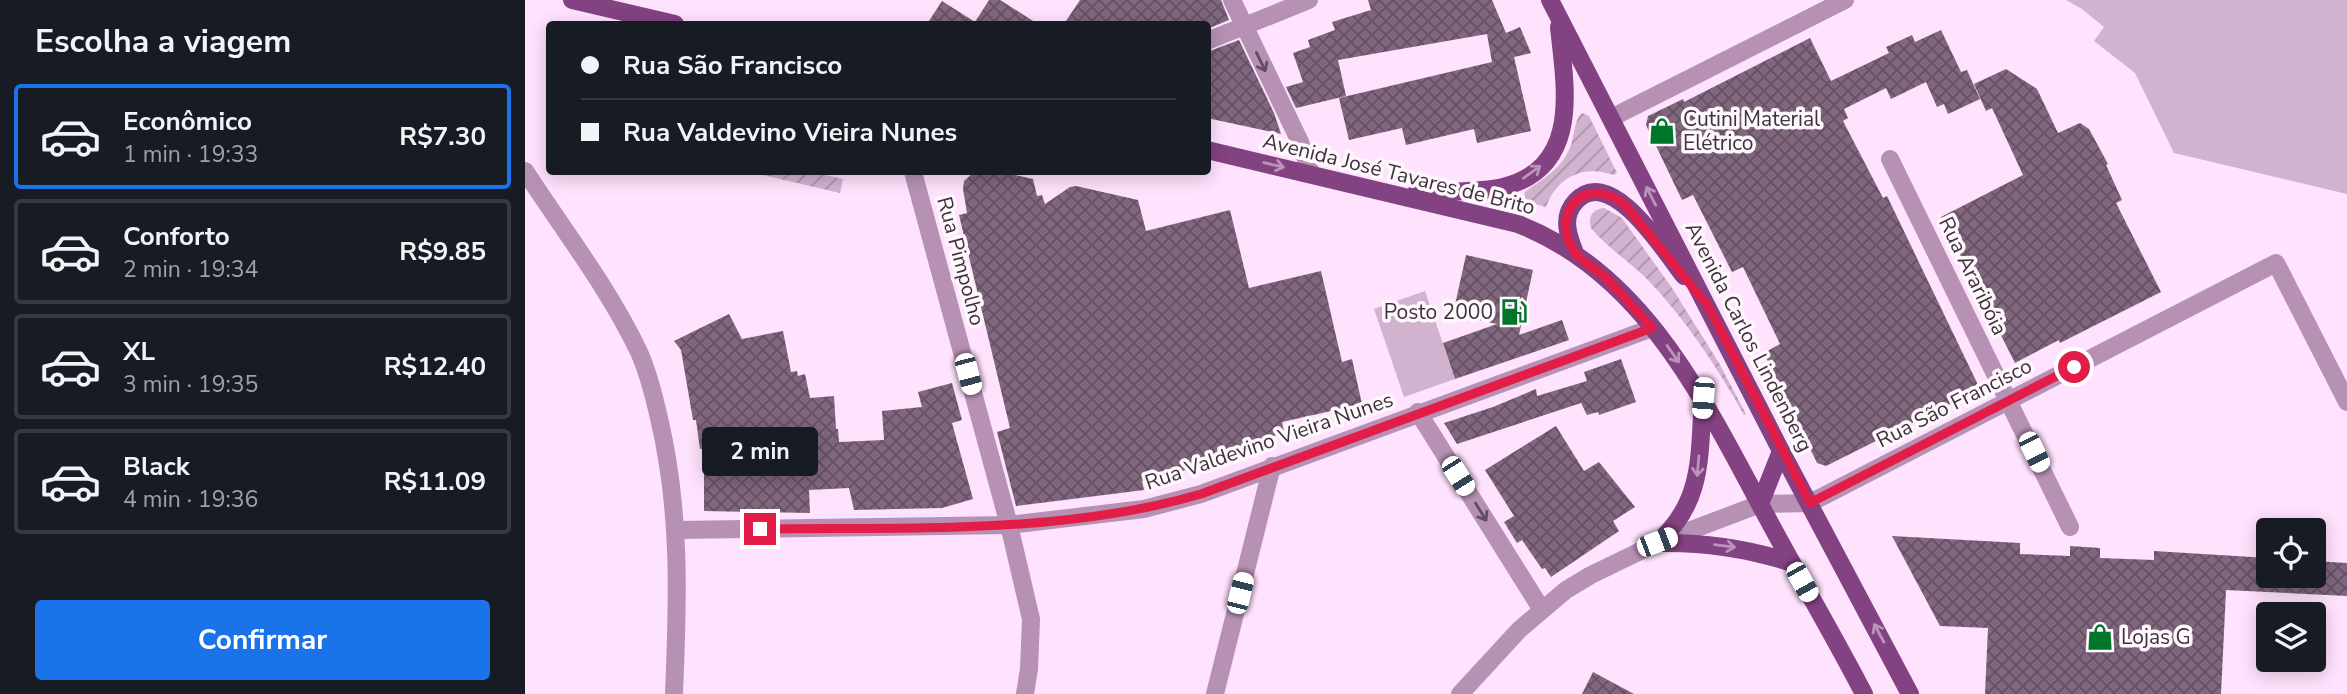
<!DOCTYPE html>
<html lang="pt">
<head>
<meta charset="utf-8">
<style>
  :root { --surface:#171b24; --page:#242831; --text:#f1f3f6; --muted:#9ea1a6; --line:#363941; --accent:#1a73e8 }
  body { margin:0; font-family:"Nunito Sans",sans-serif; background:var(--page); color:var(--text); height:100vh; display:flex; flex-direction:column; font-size:26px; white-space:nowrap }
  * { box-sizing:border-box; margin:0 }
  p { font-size:23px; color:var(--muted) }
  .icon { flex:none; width:38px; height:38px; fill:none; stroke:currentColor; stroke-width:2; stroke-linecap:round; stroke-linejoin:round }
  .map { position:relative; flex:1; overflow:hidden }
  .details { display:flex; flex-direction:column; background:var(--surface); width:525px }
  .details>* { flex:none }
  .top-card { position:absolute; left:21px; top:21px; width:665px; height:154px; border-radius:7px; box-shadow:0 4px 18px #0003; display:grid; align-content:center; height:154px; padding:0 35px; background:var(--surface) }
  .buttons { position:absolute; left:1731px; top:518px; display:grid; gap:14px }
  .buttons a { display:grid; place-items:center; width:70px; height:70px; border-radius:7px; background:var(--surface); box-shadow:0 4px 18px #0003; font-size:35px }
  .end { position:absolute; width:32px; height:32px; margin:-16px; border:9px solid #e11d48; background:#fff; box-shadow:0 0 0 4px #fff }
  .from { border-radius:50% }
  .bubble { position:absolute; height:49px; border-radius:7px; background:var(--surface); box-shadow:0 4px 18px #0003; font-size:23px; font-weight:700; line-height:49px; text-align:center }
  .car { position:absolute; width:21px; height:42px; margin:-21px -10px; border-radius:9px; box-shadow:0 0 5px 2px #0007; background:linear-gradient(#fff 24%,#345 0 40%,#fff 0 76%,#345 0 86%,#fff 0) }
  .top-card b { display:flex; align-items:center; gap:24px; height:66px; font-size:26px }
  .top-card b+b { border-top:2px solid var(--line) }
  .top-card i { width:18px; height:18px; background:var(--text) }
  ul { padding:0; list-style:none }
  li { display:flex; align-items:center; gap:21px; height:105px; margin:0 14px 10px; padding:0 21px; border:4px solid var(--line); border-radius:7px }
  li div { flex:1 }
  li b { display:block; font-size:26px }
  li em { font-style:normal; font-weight:700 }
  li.on { border-color:var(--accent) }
  li>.icon { width:63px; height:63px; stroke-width:1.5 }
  h2 { padding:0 35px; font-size:32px; line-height:84px }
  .action { display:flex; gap:14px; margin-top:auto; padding:14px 35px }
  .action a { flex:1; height:80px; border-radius:7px; background:var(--accent); color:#fff; font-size:28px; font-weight:700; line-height:80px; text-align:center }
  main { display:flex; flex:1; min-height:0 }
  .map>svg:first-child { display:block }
</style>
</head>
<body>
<main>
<section class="details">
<h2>Escolha a viagem</h2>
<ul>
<li class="on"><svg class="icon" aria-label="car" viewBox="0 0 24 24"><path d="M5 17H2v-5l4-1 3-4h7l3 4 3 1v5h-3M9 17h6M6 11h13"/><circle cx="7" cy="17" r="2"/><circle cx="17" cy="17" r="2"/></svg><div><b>Econômico</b><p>1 min · 19:33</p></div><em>R$7.30</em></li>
<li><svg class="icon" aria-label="car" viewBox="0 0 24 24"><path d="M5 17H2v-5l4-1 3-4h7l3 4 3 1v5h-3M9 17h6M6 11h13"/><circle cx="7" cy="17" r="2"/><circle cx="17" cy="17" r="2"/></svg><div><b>Conforto</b><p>2 min · 19:34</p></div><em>R$9.85</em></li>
<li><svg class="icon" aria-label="car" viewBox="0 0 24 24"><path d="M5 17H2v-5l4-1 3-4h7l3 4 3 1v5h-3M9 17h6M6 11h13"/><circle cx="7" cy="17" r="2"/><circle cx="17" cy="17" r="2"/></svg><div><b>XL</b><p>3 min · 19:35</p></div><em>R$12.40</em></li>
<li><svg class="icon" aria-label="car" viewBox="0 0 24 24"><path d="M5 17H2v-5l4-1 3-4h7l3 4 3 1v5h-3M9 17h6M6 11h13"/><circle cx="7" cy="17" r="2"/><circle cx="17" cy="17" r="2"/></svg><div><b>Black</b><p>4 min · 19:36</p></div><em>R$11.09</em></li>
</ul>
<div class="action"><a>Confirmar</a></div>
</section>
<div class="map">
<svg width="1822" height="694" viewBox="0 0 1822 694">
  <defs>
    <pattern id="garden-furrows" width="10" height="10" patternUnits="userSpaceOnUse" patternTransform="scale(1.75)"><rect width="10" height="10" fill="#d1b3d0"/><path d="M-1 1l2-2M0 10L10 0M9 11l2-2" fill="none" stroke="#ab92aa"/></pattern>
    <pattern id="building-cross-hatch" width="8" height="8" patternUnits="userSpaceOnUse" patternTransform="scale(1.75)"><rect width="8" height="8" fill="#80677e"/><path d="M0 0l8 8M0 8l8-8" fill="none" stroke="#645163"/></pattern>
  </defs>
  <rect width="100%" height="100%" fill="#ffe2fd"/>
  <g fill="#d1b3d0">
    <path d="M1541,0h281v194l-173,-41 -39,-80 -41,-32 10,-14 -22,-18z"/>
    <path d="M900,291l30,88 -51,18 -30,-88z"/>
  </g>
  <g fill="url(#garden-furrows)">
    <path d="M1057,113l7,3 28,57 -3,2c-31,-11 -57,2 -68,32l-18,-5 -4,-6 1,-4c17,-13 34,-21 44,-42 6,-11 4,-29 13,-37z"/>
    <path d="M225,172h62l31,7 -3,14z"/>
    <path d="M1079,208l18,10 50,70 47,75 27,51 -2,1c-28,-50 -58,-95 -97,-136 -18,-18 -41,-32 -56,-51 -3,-11 1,-19 13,-20z"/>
  </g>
  <g fill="url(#building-cross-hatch)">
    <path d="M464,0h11l38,24h-111l15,-23 33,21z"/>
    <path d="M555,0h141l8,20 -22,9v-5h-143z"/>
    <path d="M843,0h124l14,33 14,-6 11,26 -17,4 17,74 -54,12 -3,-14 -68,16 -4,-17 -53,12 -10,-42 153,-36 -5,-28 -149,26 8,36 -50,12 -10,-21 17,-5 -10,-29 17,-6 -2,-7 27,-10 -3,-8 39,-12z"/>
    <path d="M1416,30l20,42 6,-2 13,29 -32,15 -4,-10 -7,3 -11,-25 -35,17 -5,-11 -42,21 4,9 -5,3 40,77 4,-2 93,193 -154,77 -9,-3 -53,-110 16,-9 -37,-77 -11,5 -39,-77 -11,5 -36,-75 2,-9 35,-17 1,3 126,-64 21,43 58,-28 -3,-6 26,-12 3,7z"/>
    <path d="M714,40l35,73 7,21 -74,-16v-66z"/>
    <path d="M1481,69l31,20 21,44 22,-10 9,6 19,35 -2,1 16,35 -6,3 45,89 -101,51 -1,-3 -44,23 -74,-146 82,-42 -31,-67 -6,3 -12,-27z"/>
    <path d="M449,172h28l31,7 4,17 5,-1 3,9 25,-17 6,-1 62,14 8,31 84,-21 19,78 72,-17 21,91 10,-3 10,45 -80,18 2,10 -98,38 -44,11 2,9 -128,16 -19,-74 13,-4 -51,-213 8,-2 -4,-24 1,-8z"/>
    <path d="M941,255l67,15 -14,65 43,-15 7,20 -114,39 -12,-36 54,-19 -44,-10z"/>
    <path d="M204,314l13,25 41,-8 8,41 6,-1 1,5 7,-2 5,24 24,-2 2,33h2l1,13 45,-2 -2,-29 40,-4 -4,-15 34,-9 10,37 -10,3 21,76 -31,9 -88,2 -5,-22 -40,2 1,23 -106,-2v-62h-4l-4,-29h-3l-12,-70 -7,-9z"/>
    <path d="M1096,359l15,43 -37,13 -1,-3 -11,3 -6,-12 -124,41 -13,-21 49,-16 43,-18 1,7 50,-15 -3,-9z"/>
    <path d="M1031,426l28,45 15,-9 36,45 -22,14 6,10 -68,46 -6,-9 -3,1 -20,-29 -5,3 -13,-21 10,-6 -29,-46z"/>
    <path d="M1367,536l128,7v11l50,2v-10l30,2v10l54,2v-9l114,7v18h45v-15l34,2v33l-121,-6 -5,104h-236l3,-66 -48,-2z"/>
    <path d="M1068,672l41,22h-52z"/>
  </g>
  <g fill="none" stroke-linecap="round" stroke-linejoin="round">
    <g stroke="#b691b4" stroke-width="18">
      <path d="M707,0l68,142 11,32"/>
      <path d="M682,41l102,-41"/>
      <path d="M1086,118l234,-118"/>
      <path d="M1365,159l180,368"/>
      <path d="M0,171c39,60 83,116 114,181 9,20 15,44 20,66 22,93 19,181 15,276"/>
      <path d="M388,172l96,353 22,94 -2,50 -4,25"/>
      <path d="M893,412l124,198"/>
      <path d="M152,530l332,-5 135,-16 57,-15 451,-166"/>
      <path d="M690,694l57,-228"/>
      <path d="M935,694l59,-64 47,-40 25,-15 66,-32 103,-39 50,-1 466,-240 71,139"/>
    </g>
    <g stroke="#834282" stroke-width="18">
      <path d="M47,0l103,24"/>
      <path d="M1025,0l231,451 129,243"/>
      <path d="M682,150l311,74c129,50 189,183 251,297 31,58 65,115 95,173"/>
      <path d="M891,193c28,-2 60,0 87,-6 79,-20 62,-100 56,-160"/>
      <path d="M1050,253c-7,-18 -14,-36 1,-52 35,-37 89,51 108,75"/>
      <path d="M1235,504l21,-53"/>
      <path d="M1132,543c47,-41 42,-88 46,-145"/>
      <path d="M1132,543c47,-1 90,5 135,20"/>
    </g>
  </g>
  <defs><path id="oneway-shaft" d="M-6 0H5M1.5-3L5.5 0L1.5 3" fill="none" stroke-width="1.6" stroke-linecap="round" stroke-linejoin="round" transform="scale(1.75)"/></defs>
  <g stroke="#614e61">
    <use href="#oneway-shaft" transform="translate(736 62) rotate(64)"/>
    <use href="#oneway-shaft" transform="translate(956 512) rotate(58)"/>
  </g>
  <g stroke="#ba94b9">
    <use href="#oneway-shaft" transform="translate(749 165) rotate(13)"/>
    <use href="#oneway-shaft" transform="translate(1007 172) rotate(-36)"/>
    <use href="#oneway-shaft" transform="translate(1126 196) rotate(-117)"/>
    <use href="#oneway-shaft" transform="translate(1148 354) rotate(55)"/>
    <use href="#oneway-shaft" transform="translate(1173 466) rotate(95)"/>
    <use href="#oneway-shaft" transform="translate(1200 546) rotate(8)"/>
    <use href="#oneway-shaft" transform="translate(1354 633) rotate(-118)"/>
  </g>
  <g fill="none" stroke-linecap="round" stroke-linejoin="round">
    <path stroke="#e11d48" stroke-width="9" d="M235,529c145,-2 301,6 441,-35l451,-166c-15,-16 -29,-33 -45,-49 -9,-9 -26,-17 -33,-28 -25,-38 11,-78 51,-46l83,101 102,197 264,-136"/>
  </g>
  <defs>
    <symbol id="shop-bare" viewBox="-9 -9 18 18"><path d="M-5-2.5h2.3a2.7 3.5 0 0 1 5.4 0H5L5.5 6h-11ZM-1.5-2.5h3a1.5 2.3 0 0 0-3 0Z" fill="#00762b" stroke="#fef8fd" stroke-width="2.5" paint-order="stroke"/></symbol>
    <symbol id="fuel-bare" viewBox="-9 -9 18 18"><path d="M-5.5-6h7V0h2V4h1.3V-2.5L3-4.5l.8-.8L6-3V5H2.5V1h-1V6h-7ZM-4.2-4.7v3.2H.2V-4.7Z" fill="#00762b" stroke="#fef8fd" stroke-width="2.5" paint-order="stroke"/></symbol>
  </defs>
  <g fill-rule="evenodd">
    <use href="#shop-bare" x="1118" y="112" width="38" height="38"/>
    <use href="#fuel-bare" x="970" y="293" width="38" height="38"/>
    <use href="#shop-bare" x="1556" y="618" width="38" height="38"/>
  </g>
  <g text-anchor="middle" stroke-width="7" stroke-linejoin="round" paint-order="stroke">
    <g font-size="21" fill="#3d323d" stroke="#fef8fd" text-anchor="start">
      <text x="1158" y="126">Cutini Material<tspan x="1158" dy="24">Elétrico</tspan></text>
      <text x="968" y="319" text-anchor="end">Posto 2000</text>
      <text x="1596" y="644">Lojas G</text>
    </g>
    <g font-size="21" fill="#3d323d" stroke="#fef8fd">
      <text transform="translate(874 174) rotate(14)" y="7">Avenida José Tavares de Brito</text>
      <text transform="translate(436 261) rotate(75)" y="7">Rua Pimpolho</text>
      <text transform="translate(1448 276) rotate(64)" y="7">Rua Araribóia</text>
      <text transform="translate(1224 337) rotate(63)" y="7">Avenida Carlos Lindenberg</text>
      <text transform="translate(1429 403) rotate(-27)" y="7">Rua São Francisco</text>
      <text transform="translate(744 441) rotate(-19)" y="7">Rua Valdevino Vieira Nunes</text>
    </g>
  </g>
</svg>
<div class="buttons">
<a><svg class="icon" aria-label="locate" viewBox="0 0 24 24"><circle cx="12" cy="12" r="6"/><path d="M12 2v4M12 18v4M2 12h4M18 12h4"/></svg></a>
<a><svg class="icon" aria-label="layers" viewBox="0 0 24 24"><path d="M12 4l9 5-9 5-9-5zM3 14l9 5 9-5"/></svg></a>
</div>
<i class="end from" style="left:1549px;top:367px"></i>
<i class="end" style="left:235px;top:529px"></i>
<div class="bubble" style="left:177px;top:427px;width:116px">2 min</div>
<i class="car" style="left:443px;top:374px;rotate:165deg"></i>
<i class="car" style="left:1178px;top:398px;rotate:184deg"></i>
<i class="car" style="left:1509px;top:452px;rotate:154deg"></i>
<i class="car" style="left:933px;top:476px;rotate:148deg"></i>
<i class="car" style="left:1132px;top:542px;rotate:69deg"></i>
<i class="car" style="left:1277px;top:582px;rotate:151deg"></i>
<i class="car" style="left:715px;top:593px;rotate:14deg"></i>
<div class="top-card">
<b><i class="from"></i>Rua São Francisco</b>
<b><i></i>Rua Valdevino Vieira Nunes</b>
</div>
</div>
</main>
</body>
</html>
